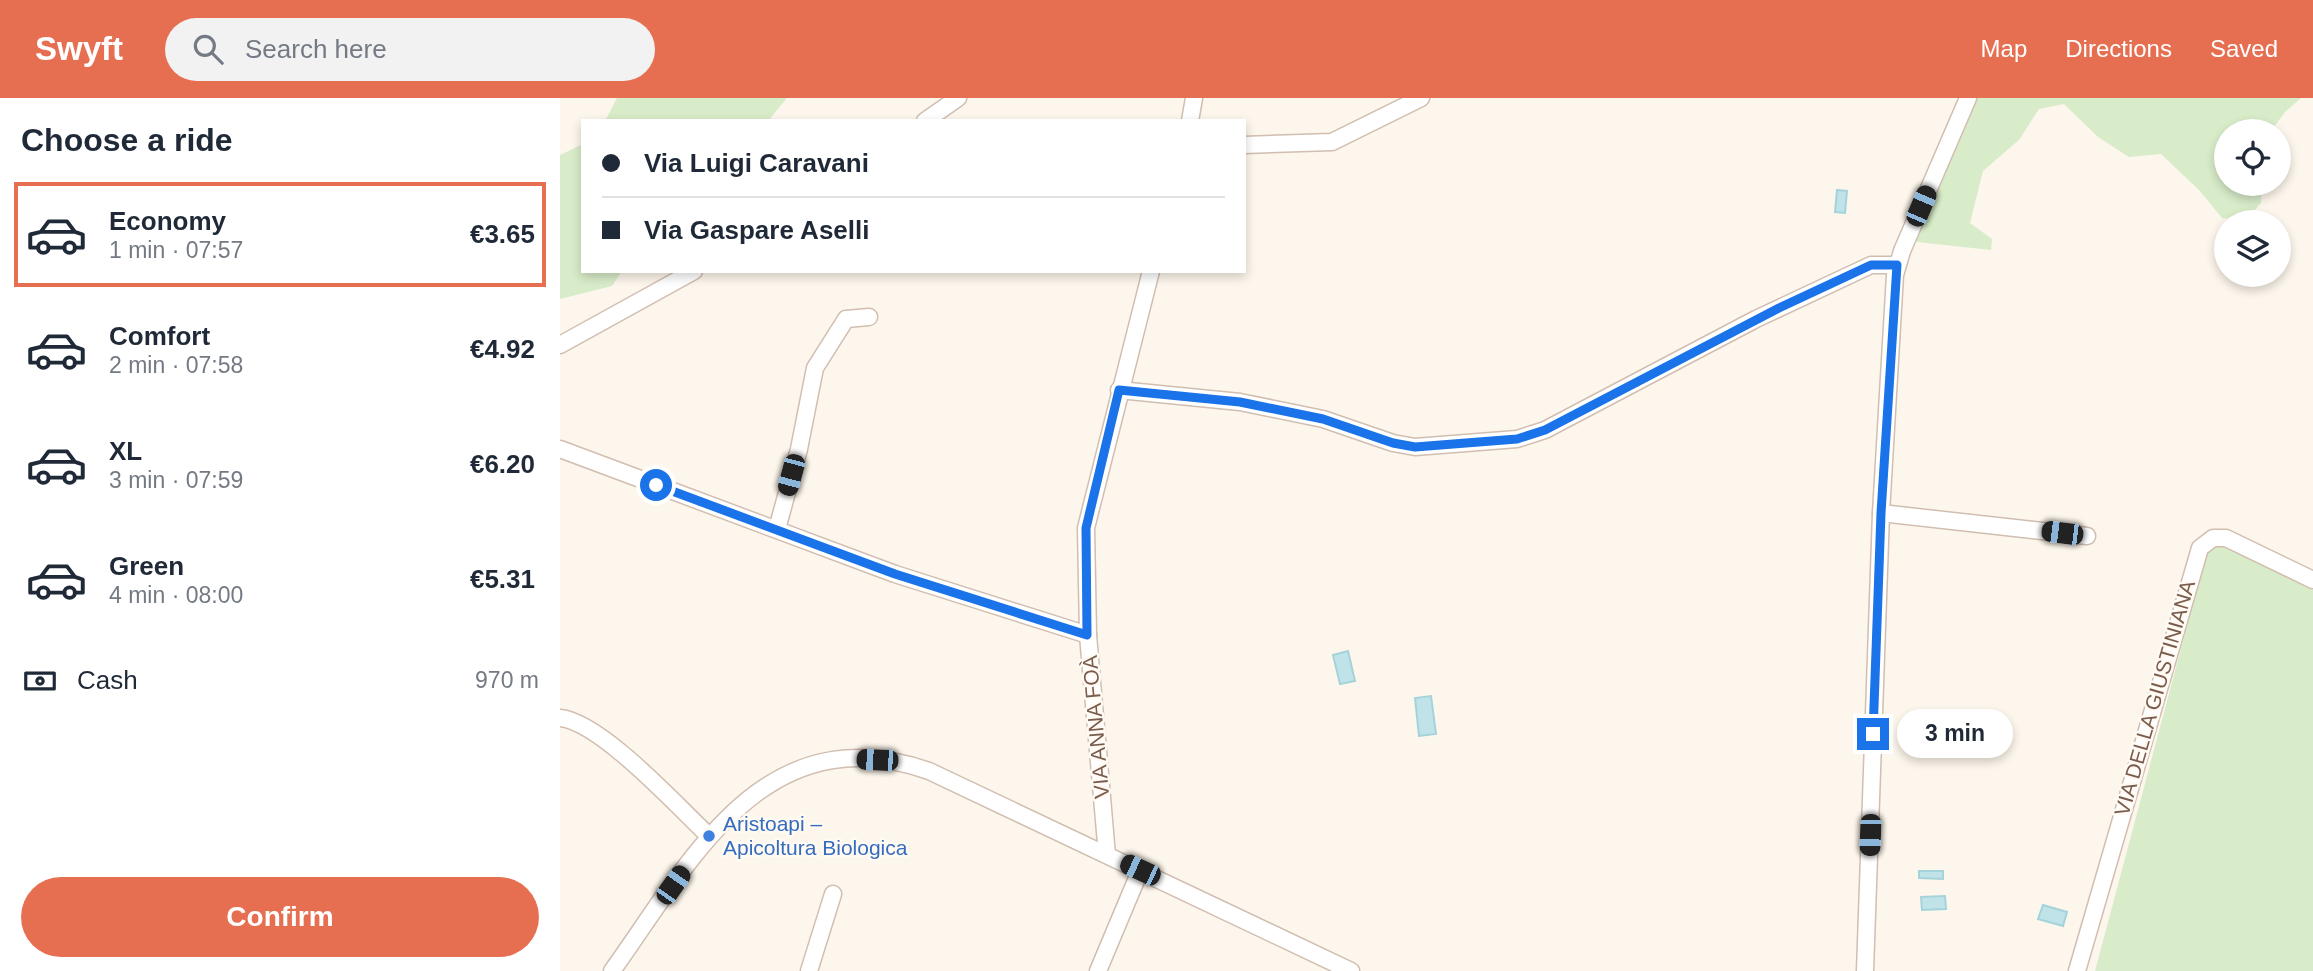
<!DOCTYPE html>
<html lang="en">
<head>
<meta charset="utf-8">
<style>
  :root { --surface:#fff; --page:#f2f2f3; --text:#1f2937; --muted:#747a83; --line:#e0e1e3; --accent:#e76f51 }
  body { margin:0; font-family:Helvetica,sans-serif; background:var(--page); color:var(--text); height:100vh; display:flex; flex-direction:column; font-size:26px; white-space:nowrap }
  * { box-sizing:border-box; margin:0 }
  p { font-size:23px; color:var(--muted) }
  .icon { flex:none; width:38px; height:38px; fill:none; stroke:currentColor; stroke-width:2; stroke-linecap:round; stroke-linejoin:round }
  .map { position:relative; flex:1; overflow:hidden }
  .details { display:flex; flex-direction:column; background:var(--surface); width:560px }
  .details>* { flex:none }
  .guide { position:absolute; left:21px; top:21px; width:665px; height:154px; border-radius:0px; box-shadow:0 4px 10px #0003; display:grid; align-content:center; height:154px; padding:0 21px; background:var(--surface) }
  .buttons { position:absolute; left:1654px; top:21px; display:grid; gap:14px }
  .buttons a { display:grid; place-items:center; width:77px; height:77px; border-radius:50%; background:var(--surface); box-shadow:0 4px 10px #0003; font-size:35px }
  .end { position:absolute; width:32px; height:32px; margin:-16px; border:9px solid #1a73e8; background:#fff; box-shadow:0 0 0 4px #fff }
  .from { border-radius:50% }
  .bubble { position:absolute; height:49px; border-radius:24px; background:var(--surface); box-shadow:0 4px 10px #0003; font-size:23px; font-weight:600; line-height:49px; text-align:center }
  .car { position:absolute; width:21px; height:42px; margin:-21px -10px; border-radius:9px; box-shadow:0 0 5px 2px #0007; background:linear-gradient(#222 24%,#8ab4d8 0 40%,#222 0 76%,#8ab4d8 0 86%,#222 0) }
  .guide b { display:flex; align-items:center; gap:24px; height:66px; font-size:26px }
  .guide b+b { border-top:2px solid var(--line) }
  .guide i { width:18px; height:18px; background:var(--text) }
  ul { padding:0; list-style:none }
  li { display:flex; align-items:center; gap:21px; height:105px; margin:0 14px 10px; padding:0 7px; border:4px solid transparent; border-radius:0px }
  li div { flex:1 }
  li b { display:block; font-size:26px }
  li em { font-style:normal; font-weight:600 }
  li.on { border-color:var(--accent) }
  li>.icon { width:63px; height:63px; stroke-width:1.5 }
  h2 { padding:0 21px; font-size:32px; line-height:84px }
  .pay { display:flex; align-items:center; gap:18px; height:77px; padding:0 21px; font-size:26px }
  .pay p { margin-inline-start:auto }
  .button { display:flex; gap:14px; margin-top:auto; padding:14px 21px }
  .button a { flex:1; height:80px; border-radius:42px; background:var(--accent); color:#fff; font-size:28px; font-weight:600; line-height:80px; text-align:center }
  header { display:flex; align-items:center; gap:42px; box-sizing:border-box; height:98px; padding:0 35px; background:var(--accent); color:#fff }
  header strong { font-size:33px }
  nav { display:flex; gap:38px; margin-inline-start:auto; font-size:24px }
  .search { width:490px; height:63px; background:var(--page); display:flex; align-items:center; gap:18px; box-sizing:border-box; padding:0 24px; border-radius:38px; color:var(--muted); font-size:26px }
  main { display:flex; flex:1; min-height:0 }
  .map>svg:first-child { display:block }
</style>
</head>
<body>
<header>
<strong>Swyft</strong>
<div class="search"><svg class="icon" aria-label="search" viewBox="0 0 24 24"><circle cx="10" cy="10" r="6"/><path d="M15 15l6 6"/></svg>Search here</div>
<nav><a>Map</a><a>Directions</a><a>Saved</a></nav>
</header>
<main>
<section class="details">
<h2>Choose a ride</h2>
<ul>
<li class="on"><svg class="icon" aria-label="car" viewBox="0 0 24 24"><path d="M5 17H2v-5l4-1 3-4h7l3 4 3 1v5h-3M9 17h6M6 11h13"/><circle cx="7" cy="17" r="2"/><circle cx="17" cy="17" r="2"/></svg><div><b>Economy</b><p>1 min · 07:57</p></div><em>€3.65</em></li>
<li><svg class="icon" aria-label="car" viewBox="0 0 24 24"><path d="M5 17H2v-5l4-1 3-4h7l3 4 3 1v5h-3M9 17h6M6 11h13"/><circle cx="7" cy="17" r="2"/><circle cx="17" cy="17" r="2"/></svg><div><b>Comfort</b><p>2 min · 07:58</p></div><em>€4.92</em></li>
<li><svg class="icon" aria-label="car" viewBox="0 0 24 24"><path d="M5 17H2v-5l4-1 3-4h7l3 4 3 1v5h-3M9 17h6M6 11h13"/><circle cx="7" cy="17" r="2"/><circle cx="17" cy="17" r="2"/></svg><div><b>XL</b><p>3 min · 07:59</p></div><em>€6.20</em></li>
<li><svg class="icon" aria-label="car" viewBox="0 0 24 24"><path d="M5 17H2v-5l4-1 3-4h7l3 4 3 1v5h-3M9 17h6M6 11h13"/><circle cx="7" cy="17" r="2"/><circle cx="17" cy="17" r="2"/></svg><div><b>Green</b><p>4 min · 08:00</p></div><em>€5.31</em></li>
</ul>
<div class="pay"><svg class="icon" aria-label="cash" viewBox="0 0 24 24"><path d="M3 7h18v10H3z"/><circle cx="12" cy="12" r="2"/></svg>Cash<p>970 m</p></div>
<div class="button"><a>Confirm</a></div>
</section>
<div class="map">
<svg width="1753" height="873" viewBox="0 0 1753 873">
  <rect width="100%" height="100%" fill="#fdf6ec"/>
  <g fill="#d8ecc9">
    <path d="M57,0h170l-19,23h-163z"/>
    <path d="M1415,0h326l-16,14 -14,19h-45v53h36l-1,19 -15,17 -24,-2 -23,-28 -38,-36 -32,3 -31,-20 -34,-33 -25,5 -20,31 -36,31 -13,52 22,16 -1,11 -74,-8v-9z"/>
    <path d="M23,46v127h39l-10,15 -52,13v-144z"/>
    <path d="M1661,443l92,49v381h-218l112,-420z"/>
  </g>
  <g fill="#bfe3e8" stroke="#a5d3da" stroke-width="2">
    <path d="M1277,92l10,1 -2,22 -10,-1z"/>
    <path d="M788,553l7,30 -15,3 -7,-29z"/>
    <path d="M871,598l5,38 -17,2 -4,-38z"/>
    <path d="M1359,773h24v8l-24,-1z"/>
    <path d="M1385,798l1,13 -24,1 -1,-13z"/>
    <path d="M1483,807l24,7 -4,14 -25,-7z"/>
  </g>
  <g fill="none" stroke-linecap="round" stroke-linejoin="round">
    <defs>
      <g id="minor">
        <path d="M365,23l33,-23"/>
        <path d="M630,23l4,-23"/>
        <path d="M684,47l88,-3 89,-44"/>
        <path d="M0,247l134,-74"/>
        <path d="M559,292l121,12 83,17 70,24 22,4 102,-8 28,-9 211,-111 115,-54h26"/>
        <path d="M0,351l335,125 193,61"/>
        <path d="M1321,415l206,23"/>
        <path d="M217,431l22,-80 16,-81 31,-49 23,-2"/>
        <path d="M0,620c41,4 117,88 149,118"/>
        <path d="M547,757l-19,-220 -2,-107 65,-257"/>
        <path d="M52,873c79,-110 152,-258 317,-200l422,200"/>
        <path d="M249,873l24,-77"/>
        <path d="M538,873l42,-100"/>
        <path d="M1305,873l16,-458 14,-238 7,-24 66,-153"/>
        <path d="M1517,873l123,-423 13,-10h13l87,42"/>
      </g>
    </defs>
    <use href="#minor" stroke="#d1beb0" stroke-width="19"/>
    <use href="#minor" stroke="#fff" stroke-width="16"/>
  </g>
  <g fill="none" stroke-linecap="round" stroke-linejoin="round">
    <path stroke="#1a73e8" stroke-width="9" d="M96,387l239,89 192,61 -1,-107 33,-138 121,12 83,17 70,24 22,4 102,-8 28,-9 234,-122 92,-43h26l-16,248 -8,221"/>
  </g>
  <circle fill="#3f7fe0" stroke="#fffaf3" stroke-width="2.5" cx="149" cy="738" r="7"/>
  <g text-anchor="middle" stroke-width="5" stroke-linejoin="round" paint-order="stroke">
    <g font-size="21" fill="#7a5c4d" stroke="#fffaf3">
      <text transform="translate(1595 600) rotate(-74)" y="7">VIA DELLA GIUSTINIANA</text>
      <text transform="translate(536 629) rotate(-95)" y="7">VIA ANNA FOÀ</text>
    </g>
    <g font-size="21" fill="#366cbe" stroke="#fffaf3" text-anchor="start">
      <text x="163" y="733">Aristoapi –<tspan x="163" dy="24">Apicoltura Biologica</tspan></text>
    </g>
  </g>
</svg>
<div class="buttons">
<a><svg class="icon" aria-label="locate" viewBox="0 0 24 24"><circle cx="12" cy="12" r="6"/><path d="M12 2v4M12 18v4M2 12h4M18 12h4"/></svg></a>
<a><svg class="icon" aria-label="layers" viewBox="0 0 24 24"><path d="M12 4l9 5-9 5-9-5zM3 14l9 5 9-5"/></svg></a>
</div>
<i class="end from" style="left:96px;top:387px"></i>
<i class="end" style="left:1313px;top:636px"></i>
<div class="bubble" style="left:1337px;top:611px;width:116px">3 min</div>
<i class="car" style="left:1361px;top:108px;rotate:23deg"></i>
<i class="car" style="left:231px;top:377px;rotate:195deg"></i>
<i class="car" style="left:1502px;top:435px;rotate:277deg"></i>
<i class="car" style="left:317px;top:662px;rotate:272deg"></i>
<i class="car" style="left:1310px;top:737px;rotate:182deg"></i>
<i class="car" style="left:580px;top:772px;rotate:295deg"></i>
<i class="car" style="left:113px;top:787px;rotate:35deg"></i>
<div class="guide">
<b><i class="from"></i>Via Luigi Caravani</b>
<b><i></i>Via Gaspare Aselli</b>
</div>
</div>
</main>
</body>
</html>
